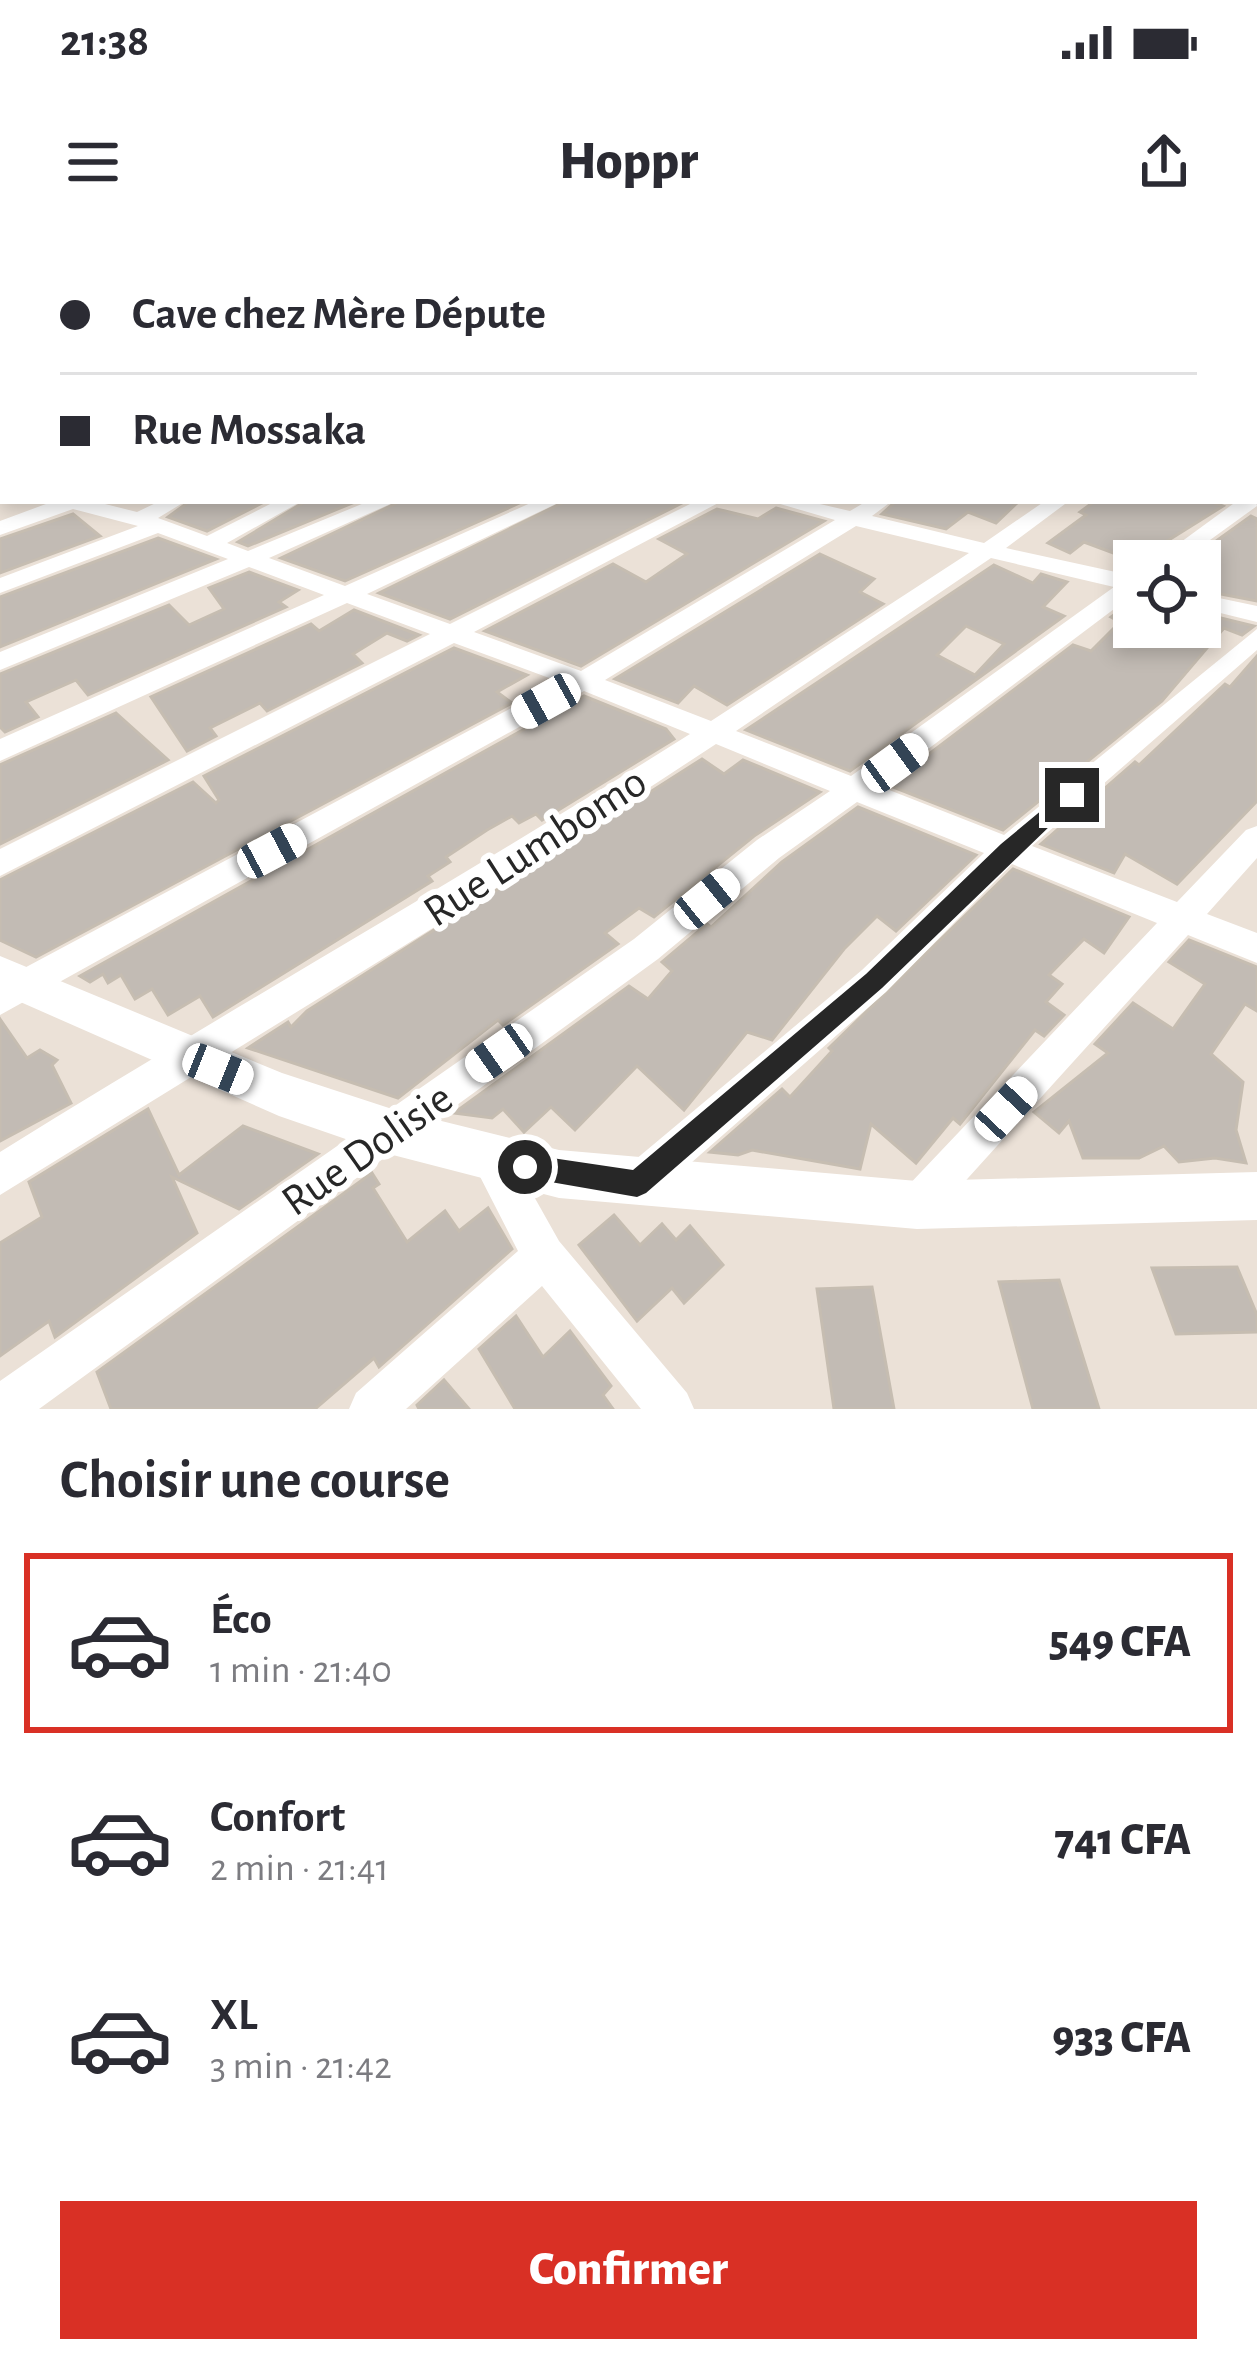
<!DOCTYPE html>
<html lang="fr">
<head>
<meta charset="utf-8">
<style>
  :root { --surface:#fff; --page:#f7f7f7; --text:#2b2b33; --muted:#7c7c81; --line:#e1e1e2; --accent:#d93025 }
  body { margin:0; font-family:"Alegreya Sans",sans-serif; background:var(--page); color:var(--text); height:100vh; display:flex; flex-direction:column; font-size:45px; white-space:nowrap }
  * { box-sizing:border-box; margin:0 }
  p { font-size:39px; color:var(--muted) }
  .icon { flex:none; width:66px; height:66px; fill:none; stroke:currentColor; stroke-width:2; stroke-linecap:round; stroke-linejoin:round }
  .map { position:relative; height:1169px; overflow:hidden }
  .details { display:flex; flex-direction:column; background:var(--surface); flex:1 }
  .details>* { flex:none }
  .banner { position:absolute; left:0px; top:0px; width:1257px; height:264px; box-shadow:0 6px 18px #0003; display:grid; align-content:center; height:264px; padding:0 60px; background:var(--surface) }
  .fabs { position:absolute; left:1113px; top:300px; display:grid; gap:24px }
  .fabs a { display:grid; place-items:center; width:108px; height:108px; border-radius:0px; background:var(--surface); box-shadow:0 6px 18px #0003; font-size:60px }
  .end { position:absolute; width:54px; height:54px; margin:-27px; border:15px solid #272727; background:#fff; box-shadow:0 0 0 6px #fff }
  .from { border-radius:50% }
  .car { position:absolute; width:36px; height:72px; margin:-36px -18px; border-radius:15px; box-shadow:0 0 9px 3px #0007; background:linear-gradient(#fff 24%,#345 0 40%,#fff 0 76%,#345 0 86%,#fff 0) }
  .banner b { display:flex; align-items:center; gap:42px; height:114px; font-size:45px }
  .banner b+b { border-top:3px solid var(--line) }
  .banner i { width:30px; height:30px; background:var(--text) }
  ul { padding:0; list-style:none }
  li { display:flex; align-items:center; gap:36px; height:180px; margin:0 24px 18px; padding:0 36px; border:6px solid transparent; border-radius:0px }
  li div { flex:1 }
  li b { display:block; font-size:45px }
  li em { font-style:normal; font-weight:800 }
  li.active { border-color:var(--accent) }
  li>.icon { width:108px; height:108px; stroke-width:1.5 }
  h2 { padding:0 60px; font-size:54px; line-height:144px }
  .action { display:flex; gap:24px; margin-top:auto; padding:24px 60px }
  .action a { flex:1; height:138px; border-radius:0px; background:var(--accent); color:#fff; font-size:48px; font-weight:800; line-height:138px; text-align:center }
  .status { display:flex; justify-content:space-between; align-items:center; height:84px; padding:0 60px; background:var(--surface); direction:ltr }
  .status svg { height:33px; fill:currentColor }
  header { display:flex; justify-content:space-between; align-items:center; height:156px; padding:0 60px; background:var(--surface); font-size:54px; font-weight:800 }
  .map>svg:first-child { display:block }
</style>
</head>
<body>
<div class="status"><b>21:38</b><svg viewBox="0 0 49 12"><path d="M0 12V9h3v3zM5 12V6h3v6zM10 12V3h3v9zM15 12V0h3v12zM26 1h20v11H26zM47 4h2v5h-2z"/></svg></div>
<header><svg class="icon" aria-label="menu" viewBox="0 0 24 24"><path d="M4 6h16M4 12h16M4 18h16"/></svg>Hoppr<svg class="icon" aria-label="share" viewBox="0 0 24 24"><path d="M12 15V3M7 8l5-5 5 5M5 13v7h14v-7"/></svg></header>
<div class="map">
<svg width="1257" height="1169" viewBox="0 0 1257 1169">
  <rect width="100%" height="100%" fill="#ebe1d7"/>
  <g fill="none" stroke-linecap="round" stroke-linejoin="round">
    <g fill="#60d7f7" fill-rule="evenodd">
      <path d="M1160,0h29l2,3h-29z"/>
      <rect x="1254" y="18" width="3" height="13"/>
    </g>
  </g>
  <g fill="#c2bbb4" stroke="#c6bdb1" stroke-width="3" fill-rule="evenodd">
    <path d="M190,261h76l-59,30 -39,-14z"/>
    <path d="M306,261h51l-109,45 -10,-4z"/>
    <path d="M401,261h123l-179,80 -64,-23z"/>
    <path d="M566,261h120l-236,118 -71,-26z"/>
    <path d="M896,261h123l-23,22 -28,-11 -22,17 -64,-15z"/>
    <path d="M1095,261h115l13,5 -88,55 -51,-19 -14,11 -22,-10 38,-28 -6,-3z"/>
    <path d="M776,268l48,13 -243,145 -96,-35 128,-67 33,18 41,-28 -28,-15 58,-30 41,10z"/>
    <path d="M73,274l27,22 -100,37v-34z"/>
    <path d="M1251,276l6,3v82l-57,-11v-25l13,-15 -5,-3z"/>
    <path d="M158,298l58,21 -216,88v-50z"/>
    <path d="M820,314l54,25 -14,13 23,12 -156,101 -33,-19 -16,17 -63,-24z"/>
    <path d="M994,325l39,18 8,-9 26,8 -24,25 21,9 -214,155 -104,-41zM966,386l38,18 -29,31 -38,-20z"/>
    <path d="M249,332l49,18 -19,12 7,5 -198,88 -12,-15 -50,22 12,15 -33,15 -5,-5v-53l169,-69 20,20 35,-16 -15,-21z"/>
    <path d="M1134,360v27h66v-14l54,13 -12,9 -18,-7 -62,73 -159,129 -115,-45 185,-140 18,6 29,-29 -9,-5z"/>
    <path d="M354,370l65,25 -12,6 -20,-8 -34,21 9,9 -95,48 -7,-8 -50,25 6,8 -29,15 -36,-54 160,-73 8,7z"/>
    <path d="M454,408l73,27 -30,17 15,11 -476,254 -36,-17v-60l193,-98 23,21 3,-3 -15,-24z"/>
    <path d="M1257,416v145l-80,83 -52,-30 -11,19 -73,-29 94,-82 4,3 86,-81 5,3z"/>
    <path d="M584,456l82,33 8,10 -132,81 -6,-6 -17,9 -7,-7 -25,14 -41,27 4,5 -22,14 4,5 -219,136 -13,-21 -32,19 -16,-26 -17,10 -14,-24 -13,8 -5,-9 -13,8 -10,-6z"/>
    <path d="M116,473l52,47 -168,84v-79z"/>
    <path d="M702,519l22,15 19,-14 77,32 -66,44 -100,81 -15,-9 -34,25 13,11 -115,81 -5,-5 -100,78 -150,-50 40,-26 3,5 16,-16z"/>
    <path d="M858,567l118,48 -80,76 -19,-15 -33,33 -72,91 -25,-8 -63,78 -47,-44 -62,64 -24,-23 -27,25 -21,-23 -11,9 -38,-5 175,-127 19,13 24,-28 -10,-9 45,-38 4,3 71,-65z"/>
    <path d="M1013,629l116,48 -25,36 -20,-14 -35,36 13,9 -16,18 18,13 -20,21 -9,-6 -75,94 -7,-6 -37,45 -45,-39 -11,45 -108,-19 -14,5 -28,-3 72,-63 8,8 42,-46 -3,-3z"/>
    <path d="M1189,700l68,27v44l-12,-7 -34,50 32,28 -7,48 10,33 -31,-5 -36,4 -15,-16 -25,12h-56l-14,-37 -10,12 -25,-21 74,-59 -13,-9 38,-41 40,26 32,-45 -36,-22z"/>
    <path d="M0,779l27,39 13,-8 17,10 -5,5 19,38 -71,38z"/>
    <path d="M148,869l31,66 64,-49 75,28 -79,55 -67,-32 25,56 -142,104 -6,-16 -49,35v-113l42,-26 -13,-35z"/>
    <path d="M372,933l7,11 -6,4 34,54 38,-31 14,20 29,-23 24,41 -133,118 -5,-9 -59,51h-204l-14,-37z"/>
    <path d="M614,975l26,30 22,-21 14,16 14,-14 33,39 -39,38 -12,-15 -35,33 -58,-76z"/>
    <path d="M1237,1027l20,48v17l-81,2 -24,-66z"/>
    <path d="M1059,1040l40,129h-66l-34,-127z"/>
    <path d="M872,1047l22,122h-60l-17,-120z"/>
    <path d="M516,1076l27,41 27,-26 41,55 -8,9 10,14h-98l-36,-60z"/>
    <path d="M444,1140l25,29h-50l-2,-4z"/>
  </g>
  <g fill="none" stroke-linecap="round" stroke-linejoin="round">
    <g fill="#fff" fill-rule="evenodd">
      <path d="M60,0h21l2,3h-20z"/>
      <path d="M121,0h21l-23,3z"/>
      <path d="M344,0h22l-24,3z"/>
      <path d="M444,0h22l-24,3z"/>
      <path d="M714,0h19l-21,3z"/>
      <path d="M794,0h17l-19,3z"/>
      <path d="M875,0h17l-19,3z"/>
      <path d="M1107,0h18l-20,3z"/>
      <path d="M3,13v8l-3,1v-8z"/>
      <path d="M1257,48v11l-3,1v-11z"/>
      <rect x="0" y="68" width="3" height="10"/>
      <path d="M3,95v10l-3,1v-10z"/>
      <rect x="0" y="123" width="3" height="10"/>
      <path d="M1257,129v11l-3,1v-11z"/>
      <rect x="0" y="180" width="3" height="12"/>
      <path d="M0,226l3,1v12l-3,-1z"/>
      <path d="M1254,255l3,11 -76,55h-26l82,-60h17z"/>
      <path d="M54,261h39l44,11 23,-11h26l-28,17 49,18 69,-35h26l-75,42 21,8 121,-50h28l-128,57 76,28 190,-85h27l-195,93 83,30 246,-123h26l-248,131 107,39 254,-151 -65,-19h37l43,10 17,-10h25l-20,15 112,27 61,-42h24l-63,47 128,28v18l-255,192 125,49 253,-206v21l-225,196 145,56 69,-72 11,-4v32l-50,56 50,19v30l-69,-28 -257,284 -14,6 -14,-6 -6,-14 6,-14 254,-268 -145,-59 -126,128 -235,206 -14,6 -14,-6 -6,-14 6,-14 239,-200 122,-117 -127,-51 -78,56 -121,101 -619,450h-39v-28l634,-442 123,-99 73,-49 -114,-47 -241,158 -475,293v-43c228,-142 462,-274 690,-418l-106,-43 -584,324v-34l560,-299 -106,-39 -454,233v-27l430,-215 -83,-31 -347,158v-22l324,-144 -75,-28 -249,103v-18l228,-93 -70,-26 -158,60v-15l138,-52 -65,-17 -73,26v-14zM856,286l113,27 -258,168 -106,-41zM991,318l123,29 -263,189 -115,-45z"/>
      <path d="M1200,354l57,12v16l-57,-14z"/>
      <path d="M491,899l14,6 54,96 128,152 7,16h-53l-99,-123 -136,123h-57l7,-16 162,-142 -47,-92 6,-14z"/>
    </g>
    <path fill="#fff" fill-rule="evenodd" d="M0,716l282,117 107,35 170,42 358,31 340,-9v48l-340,9 -358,-31 -170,-44 -110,-38 -279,-123z"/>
  </g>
  <path fill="#272727" d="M1066,550l16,5 -200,193 -236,205 -9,4 -121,-21v-18l9,-4 108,16 233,-196 135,-130z"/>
  <g text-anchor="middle" stroke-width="12" stroke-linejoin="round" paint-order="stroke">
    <g font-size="45" fill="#272727" stroke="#fff">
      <text transform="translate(534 605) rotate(-33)" y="16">Rue Lumbomo</text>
      <text transform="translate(366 908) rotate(-35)" y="16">Rue Dolisie</text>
    </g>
  </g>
</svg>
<div class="fabs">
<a><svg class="icon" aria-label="locate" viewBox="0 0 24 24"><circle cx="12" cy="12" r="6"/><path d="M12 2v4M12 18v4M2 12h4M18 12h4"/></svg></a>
</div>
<i class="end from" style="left:525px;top:927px"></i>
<i class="end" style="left:1072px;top:555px"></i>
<i class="car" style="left:546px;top:461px;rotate:241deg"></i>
<i class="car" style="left:895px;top:523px;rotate:54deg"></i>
<i class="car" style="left:272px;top:611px;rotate:62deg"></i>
<i class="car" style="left:707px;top:659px;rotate:51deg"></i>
<i class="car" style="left:499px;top:813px;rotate:235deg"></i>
<i class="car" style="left:218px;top:829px;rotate:112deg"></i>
<i class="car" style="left:1006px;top:869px;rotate:43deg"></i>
<div class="banner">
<b><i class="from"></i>Cave chez Mère Députe</b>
<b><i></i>Rue Mossaka</b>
</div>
</div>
<section class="details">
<h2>Choisir une course</h2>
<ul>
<li class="active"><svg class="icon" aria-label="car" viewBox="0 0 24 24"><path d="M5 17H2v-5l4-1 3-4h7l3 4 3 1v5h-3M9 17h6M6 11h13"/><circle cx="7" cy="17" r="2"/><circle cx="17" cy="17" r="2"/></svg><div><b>Éco</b><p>1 min · 21:40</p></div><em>549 CFA</em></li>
<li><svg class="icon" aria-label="car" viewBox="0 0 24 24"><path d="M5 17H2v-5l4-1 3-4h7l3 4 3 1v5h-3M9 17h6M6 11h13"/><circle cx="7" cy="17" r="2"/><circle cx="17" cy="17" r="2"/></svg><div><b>Confort</b><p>2 min · 21:41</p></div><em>741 CFA</em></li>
<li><svg class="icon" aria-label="car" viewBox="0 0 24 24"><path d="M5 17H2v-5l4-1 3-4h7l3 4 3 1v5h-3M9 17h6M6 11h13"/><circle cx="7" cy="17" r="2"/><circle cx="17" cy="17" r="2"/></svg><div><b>XL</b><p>3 min · 21:42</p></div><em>933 CFA</em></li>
</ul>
<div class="action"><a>Confirmer</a></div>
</section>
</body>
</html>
